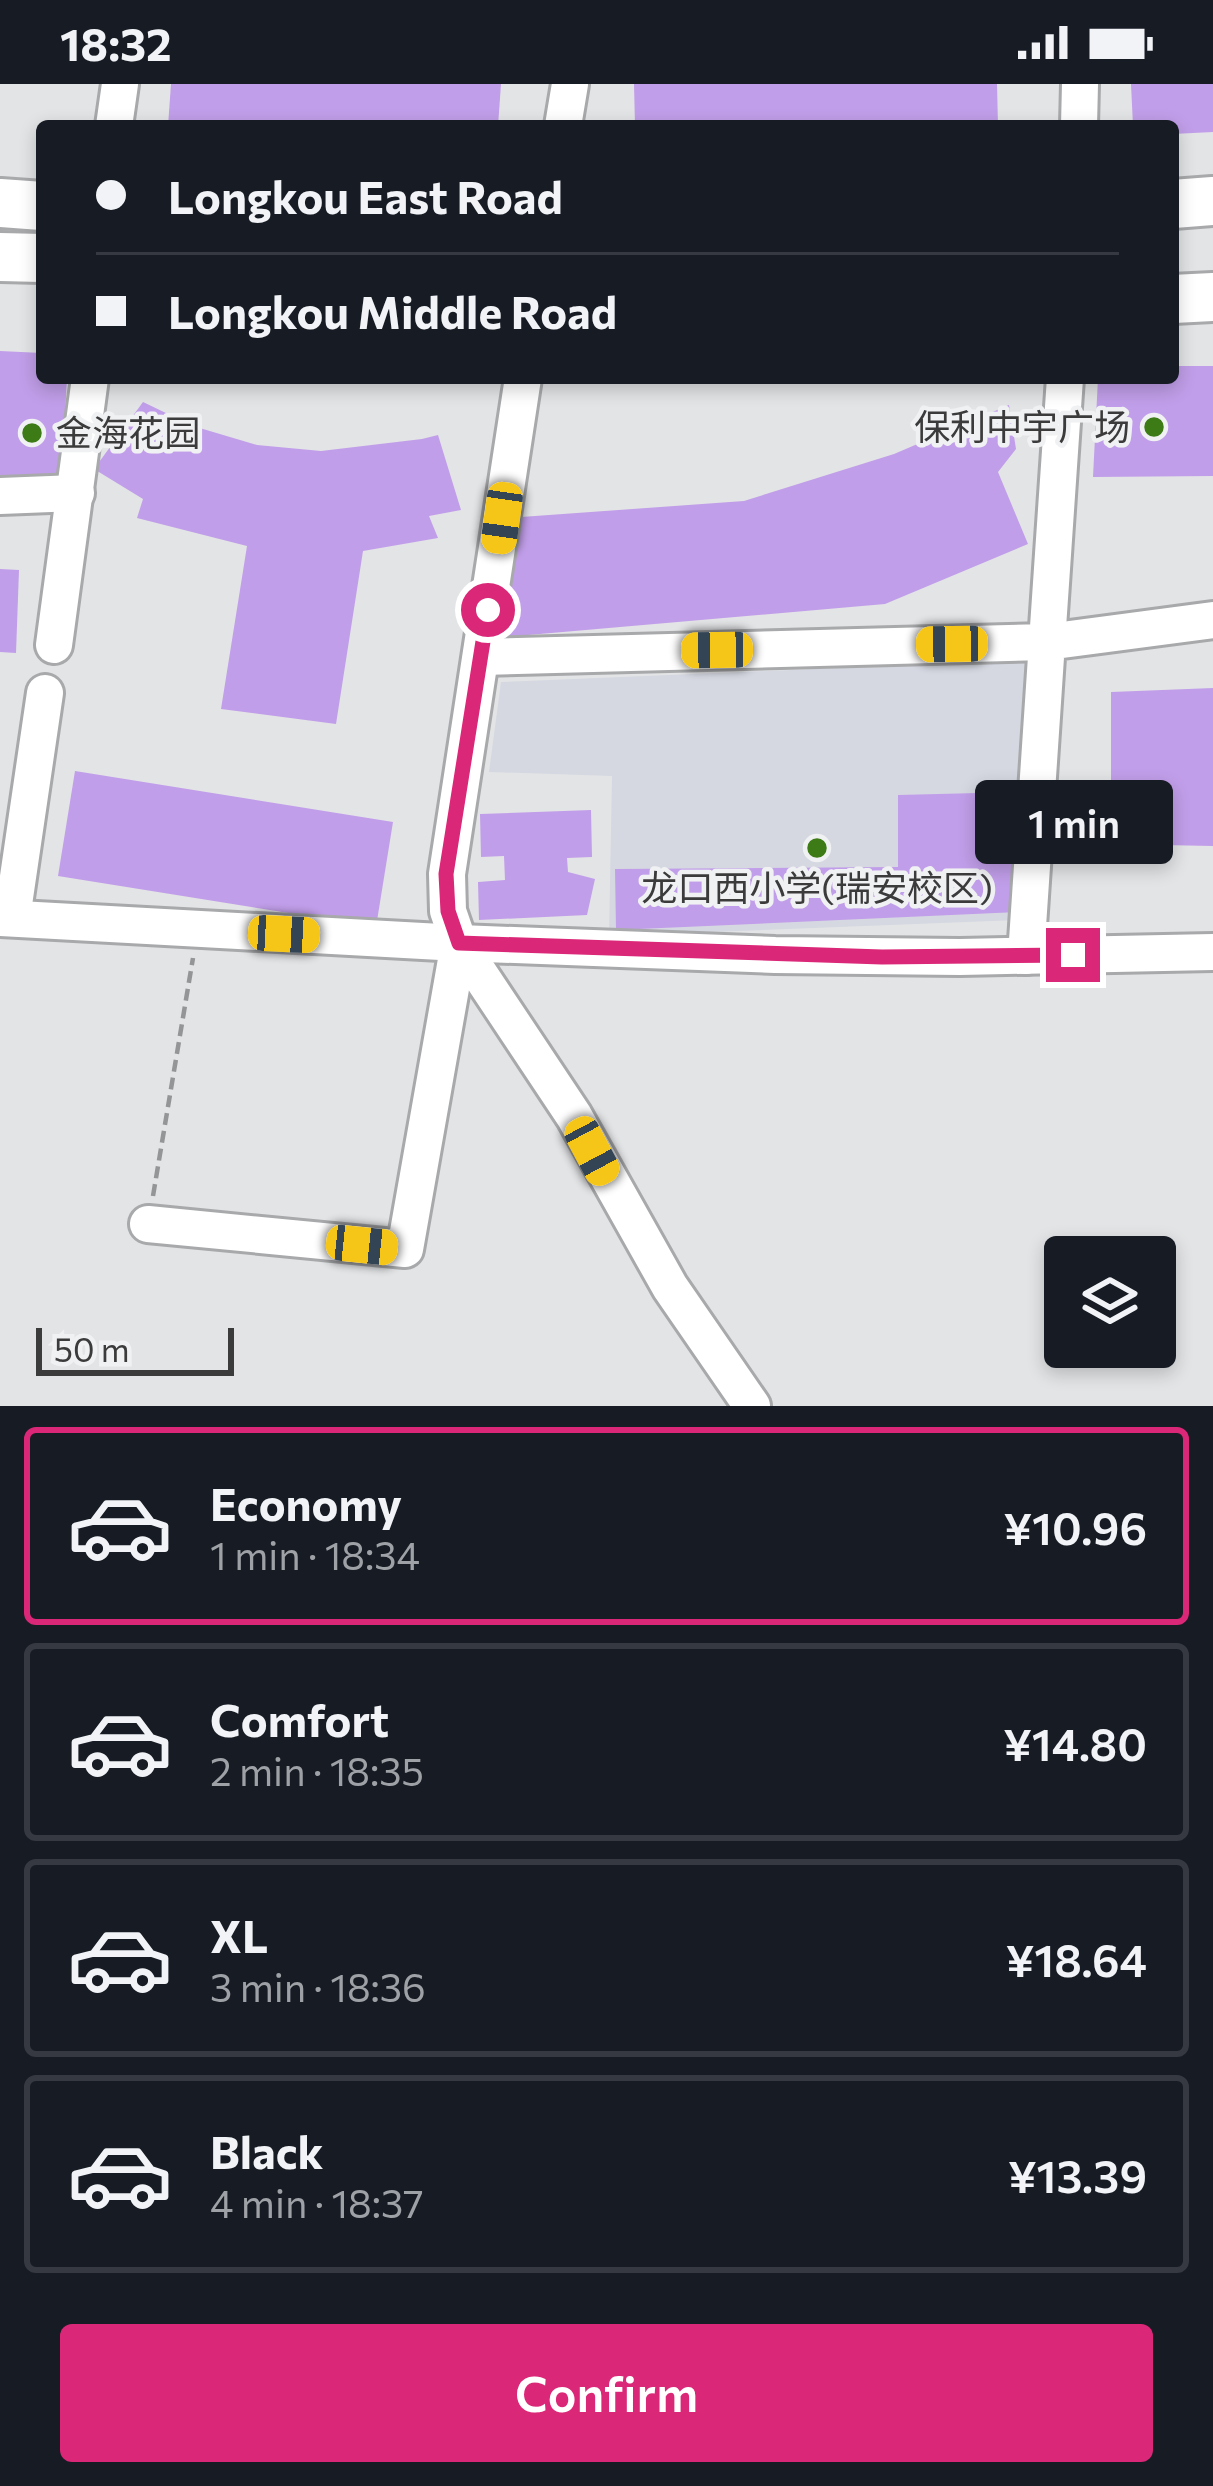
<!DOCTYPE html>
<html lang="en">
<head>
<meta charset="utf-8">
<style>
  :root { --surface:#171b24; --page:#20242c; --text:#f1f3f6; --muted:#9ea1a6; --line:#363941; --accent:#db2777 }
  body { margin:0; font-family:Commissioner,"Noto Sans SC",sans-serif; background:var(--page); color:var(--text); height:100vh; display:flex; flex-direction:column; font-size:45px; white-space:nowrap }
  * { box-sizing:border-box; margin:0 }
  p { font-size:39px; color:var(--muted) }
  .icon { flex:none; width:66px; height:66px; fill:none; stroke:currentColor; stroke-width:2; stroke-linecap:round; stroke-linejoin:round }
  .map { position:relative; height:1322px; overflow:hidden }
  .details { display:flex; flex-direction:column; background:var(--surface); flex:1 }
  .details>* { flex:none }
  .banner { position:absolute; left:36px; top:36px; width:1143px; height:264px; border-radius:12px; box-shadow:0 6px 18px #0003; display:grid; align-content:center; height:264px; padding:0 60px; background:var(--surface) }
  .buttons { position:absolute; left:1044px; top:1152px; display:grid; gap:24px }
  .buttons a { display:grid; place-items:center; width:132px; height:132px; border-radius:12px; background:var(--surface); box-shadow:0 6px 18px #0003; font-size:60px }
  .scale { position:absolute; left:36px; bottom:30px; width:198px; box-sizing:border-box; padding-left:12px; border:6px solid #3b3b3c; border-top:0; font-size:33px; line-height:42px; white-space:nowrap; color:#3b3b3c; -webkit-text-stroke:9px #f0f1f3; paint-order:stroke }
  .end { position:absolute; width:54px; height:54px; margin:-27px; border:15px solid #db2777; background:#fff; box-shadow:0 0 0 6px #fff }
  .from { border-radius:50% }
  .bubble { position:absolute; height:84px; border-radius:12px; background:var(--surface); box-shadow:0 6px 18px #0003; font-size:39px; font-weight:600; line-height:84px; text-align:center }
  .car { position:absolute; width:36px; height:72px; margin:-36px -18px; border-radius:15px; box-shadow:0 0 9px 3px #0007; background:linear-gradient(#f5c518 24%,#345 0 40%,#f5c518 0 76%,#345 0 86%,#f5c518 0) }
  .banner b { display:flex; align-items:center; gap:42px; height:114px; font-size:45px }
  .banner b+b { border-top:3px solid var(--line) }
  .banner i { width:30px; height:30px; background:var(--text) }
  ul { padding:21px 0 0; list-style:none }
  li { display:flex; align-items:center; gap:36px; height:198px; margin:0 24px 18px; padding:0 36px; border:6px solid var(--line); border-radius:12px }
  li div { flex:1 }
  li b { display:block; font-size:45px }
  li em { font-style:normal; font-weight:600 }
  li.current { border-color:var(--accent) }
  li>.icon { width:108px; height:108px; stroke-width:1.5 }
  .button { display:flex; gap:24px; margin-top:auto; padding:24px 60px }
  .button a { flex:1; height:138px; border-radius:12px; background:var(--accent); color:#fff; font-size:48px; font-weight:600; line-height:138px; text-align:center }
  .status { display:flex; justify-content:space-between; align-items:center; height:84px; padding:0 60px; background:var(--surface); direction:ltr }
  .status svg { height:33px; fill:currentColor }
  .map>svg:first-child { display:block }
</style>
</head>
<body>
<div class="status"><b>18:32</b><svg viewBox="0 0 49 12"><path d="M0 12V9h3v3zM5 12V6h3v6zM10 12V3h3v9zM15 12V0h3v12zM26 1h20v11H26zM47 4h2v5h-2z"/></svg></div>
<div class="map">
<svg width="1213" height="1322" viewBox="0 0 1213 1322">
  <rect width="100%" height="100%" fill="#e3e4e6"/>
  <path fill="#d5d8e1" d="M1033,576l-14,260 -410,16 3,-160 -123,-4 12,-90z"/>
  <g fill="#c19ee9">
    <path d="M171,0h330l-3,42h-330z"/>
    <path d="M634,0h363l1,42h-363z"/>
    <path d="M1131,0h82v48l-40,2v-8h-40z"/>
    <path d="M0,267l42,2v25h25l-6,113 -61,-3z"/>
    <path d="M1173,282h40v110l-120,1 5,-99h75z"/>
    <path d="M143,318l50,24 64,19 64,6 101,-12 16,-4 23,75 -32,6 9,22 -75,13 -27,173 -115,-15 26,-163 -110,-28 6,-19 -49,-30z"/>
    <path d="M1009,321l7,44 -18,23 30,72 -143,60 -380,33 16,-120 223,-16 150,-47z"/>
    <path d="M0,485l19,1 -3,83 -16,-1z"/>
    <path d="M1213,604v158l-102,-2v-152z"/>
    <path d="M75,687l318,51 -17,105 -318,-51z"/>
    <path d="M1023,708l-4,120 -403,18 -1,-61 283,-2v-72z"/>
    <path d="M591,726l1,47 -25,1 1,14 27,7 -8,36 -108,5 -1,-38 27,-2 -1,-24 -23,1 -1,-43z"/>
  </g>
  <g fill="none" stroke-linecap="round" stroke-linejoin="round">
    <defs>
      <g id="minor">
        <path d="M114,42l6,-42"/>
        <path d="M563,42l7,-42"/>
        <path d="M1079,42l1,-42"/>
        <path d="M523,294l-76,496 1,37 11,32 115,173 96,171 82,119"/>
        <path d="M0,412l76,-3"/>
        <path d="M54,561l36,-267"/>
        <path d="M481,573l566,-15 18,-264"/>
        <path d="M0,834l459,25 316,12 185,2 253,-5"/>
        <path d="M12,834l33,-225"/>
        <path d="M1026,872l21,-314 166,-22"/>
        <path d="M148,1140l257,25 54,-306"/>
      </g>
      <g id="major">
        <path d="M0,119l42,3"/>
        <path d="M1173,120l40,-3"/>
        <path d="M0,173l42,1"/>
        <path d="M1173,215l40,-2"/>
      </g>
    </defs>
    <use href="#minor" stroke="#a8a9ab" stroke-width="42"/>
    <use href="#major" stroke="#a8a9ab" stroke-width="54"/>
    <path stroke="#949596" stroke-width="4.5" stroke-dasharray="12 6" stroke-linecap="butt" d="M153,1112l40,-238"/>
    <use href="#minor" stroke="#fff" stroke-width="36"/>
    <use href="#major" stroke="#fff" stroke-width="48"/>
  </g>
  <g fill="none" stroke-linecap="round" stroke-linejoin="round">
    <path stroke="#db2777" stroke-width="15" d="M488,526l-42,264 2,37 11,32 423,14 191,-2"/>
  </g>
  <g fill="#3d7b16" stroke="#f0f1f3" stroke-width="4.5">
    <circle cx="1154" cy="343" r="12"/>
    <circle cx="32" cy="349" r="12"/>
    <circle cx="817" cy="764" r="12"/>
  </g>
  <g text-anchor="middle" stroke-width="9" stroke-linejoin="round" paint-order="stroke">
    <g font-size="36" fill="#3b3b3c" stroke="#f0f1f3" text-anchor="end">
      <text x="1130" y="356">保利中宇广场</text>
      <text x="56" y="362" text-anchor="start">金海花园</text>
      <text x="817" y="817" text-anchor="middle">龙口西小学(瑞安校区)</text>
    </g>
  </g>
</svg>
<div class="buttons">
<a><svg class="icon" aria-label="layers" viewBox="0 0 24 24"><path d="M12 4l9 5-9 5-9-5zM3 14l9 5 9-5"/></svg></a>
</div>
<div class="scale">50 m</div>
<i class="end from" style="left:488px;top:526px"></i>
<i class="end" style="left:1073px;top:871px"></i>
<div class="bubble" style="left:975px;top:696px;width:198px">1 min</div>
<i class="car" style="left:502px;top:434px;rotate:188deg"></i>
<i class="car" style="left:952px;top:560px;rotate:269deg"></i>
<i class="car" style="left:717px;top:566px;rotate:269deg"></i>
<i class="car" style="left:284px;top:850px;rotate:93deg"></i>
<i class="car" style="left:592px;top:1067px;rotate:152deg"></i>
<i class="car" style="left:362px;top:1161px;rotate:96deg"></i>
<div class="banner">
<b><i class="from"></i>Longkou East Road</b>
<b><i></i>Longkou Middle Road</b>
</div>
</div>
<section class="details">
<ul>
<li class="current"><svg class="icon" aria-label="car" viewBox="0 0 24 24"><path d="M5 17H2v-5l4-1 3-4h7l3 4 3 1v5h-3M9 17h6M6 11h13"/><circle cx="7" cy="17" r="2"/><circle cx="17" cy="17" r="2"/></svg><div><b>Economy</b><p>1 min · 18:34</p></div><em>¥10.96</em></li>
<li><svg class="icon" aria-label="car" viewBox="0 0 24 24"><path d="M5 17H2v-5l4-1 3-4h7l3 4 3 1v5h-3M9 17h6M6 11h13"/><circle cx="7" cy="17" r="2"/><circle cx="17" cy="17" r="2"/></svg><div><b>Comfort</b><p>2 min · 18:35</p></div><em>¥14.80</em></li>
<li><svg class="icon" aria-label="car" viewBox="0 0 24 24"><path d="M5 17H2v-5l4-1 3-4h7l3 4 3 1v5h-3M9 17h6M6 11h13"/><circle cx="7" cy="17" r="2"/><circle cx="17" cy="17" r="2"/></svg><div><b>XL</b><p>3 min · 18:36</p></div><em>¥18.64</em></li>
<li><svg class="icon" aria-label="car" viewBox="0 0 24 24"><path d="M5 17H2v-5l4-1 3-4h7l3 4 3 1v5h-3M9 17h6M6 11h13"/><circle cx="7" cy="17" r="2"/><circle cx="17" cy="17" r="2"/></svg><div><b>Black</b><p>4 min · 18:37</p></div><em>¥13.39</em></li>
</ul>
<div class="button"><a>Confirm</a></div>
</section>
</body>
</html>
